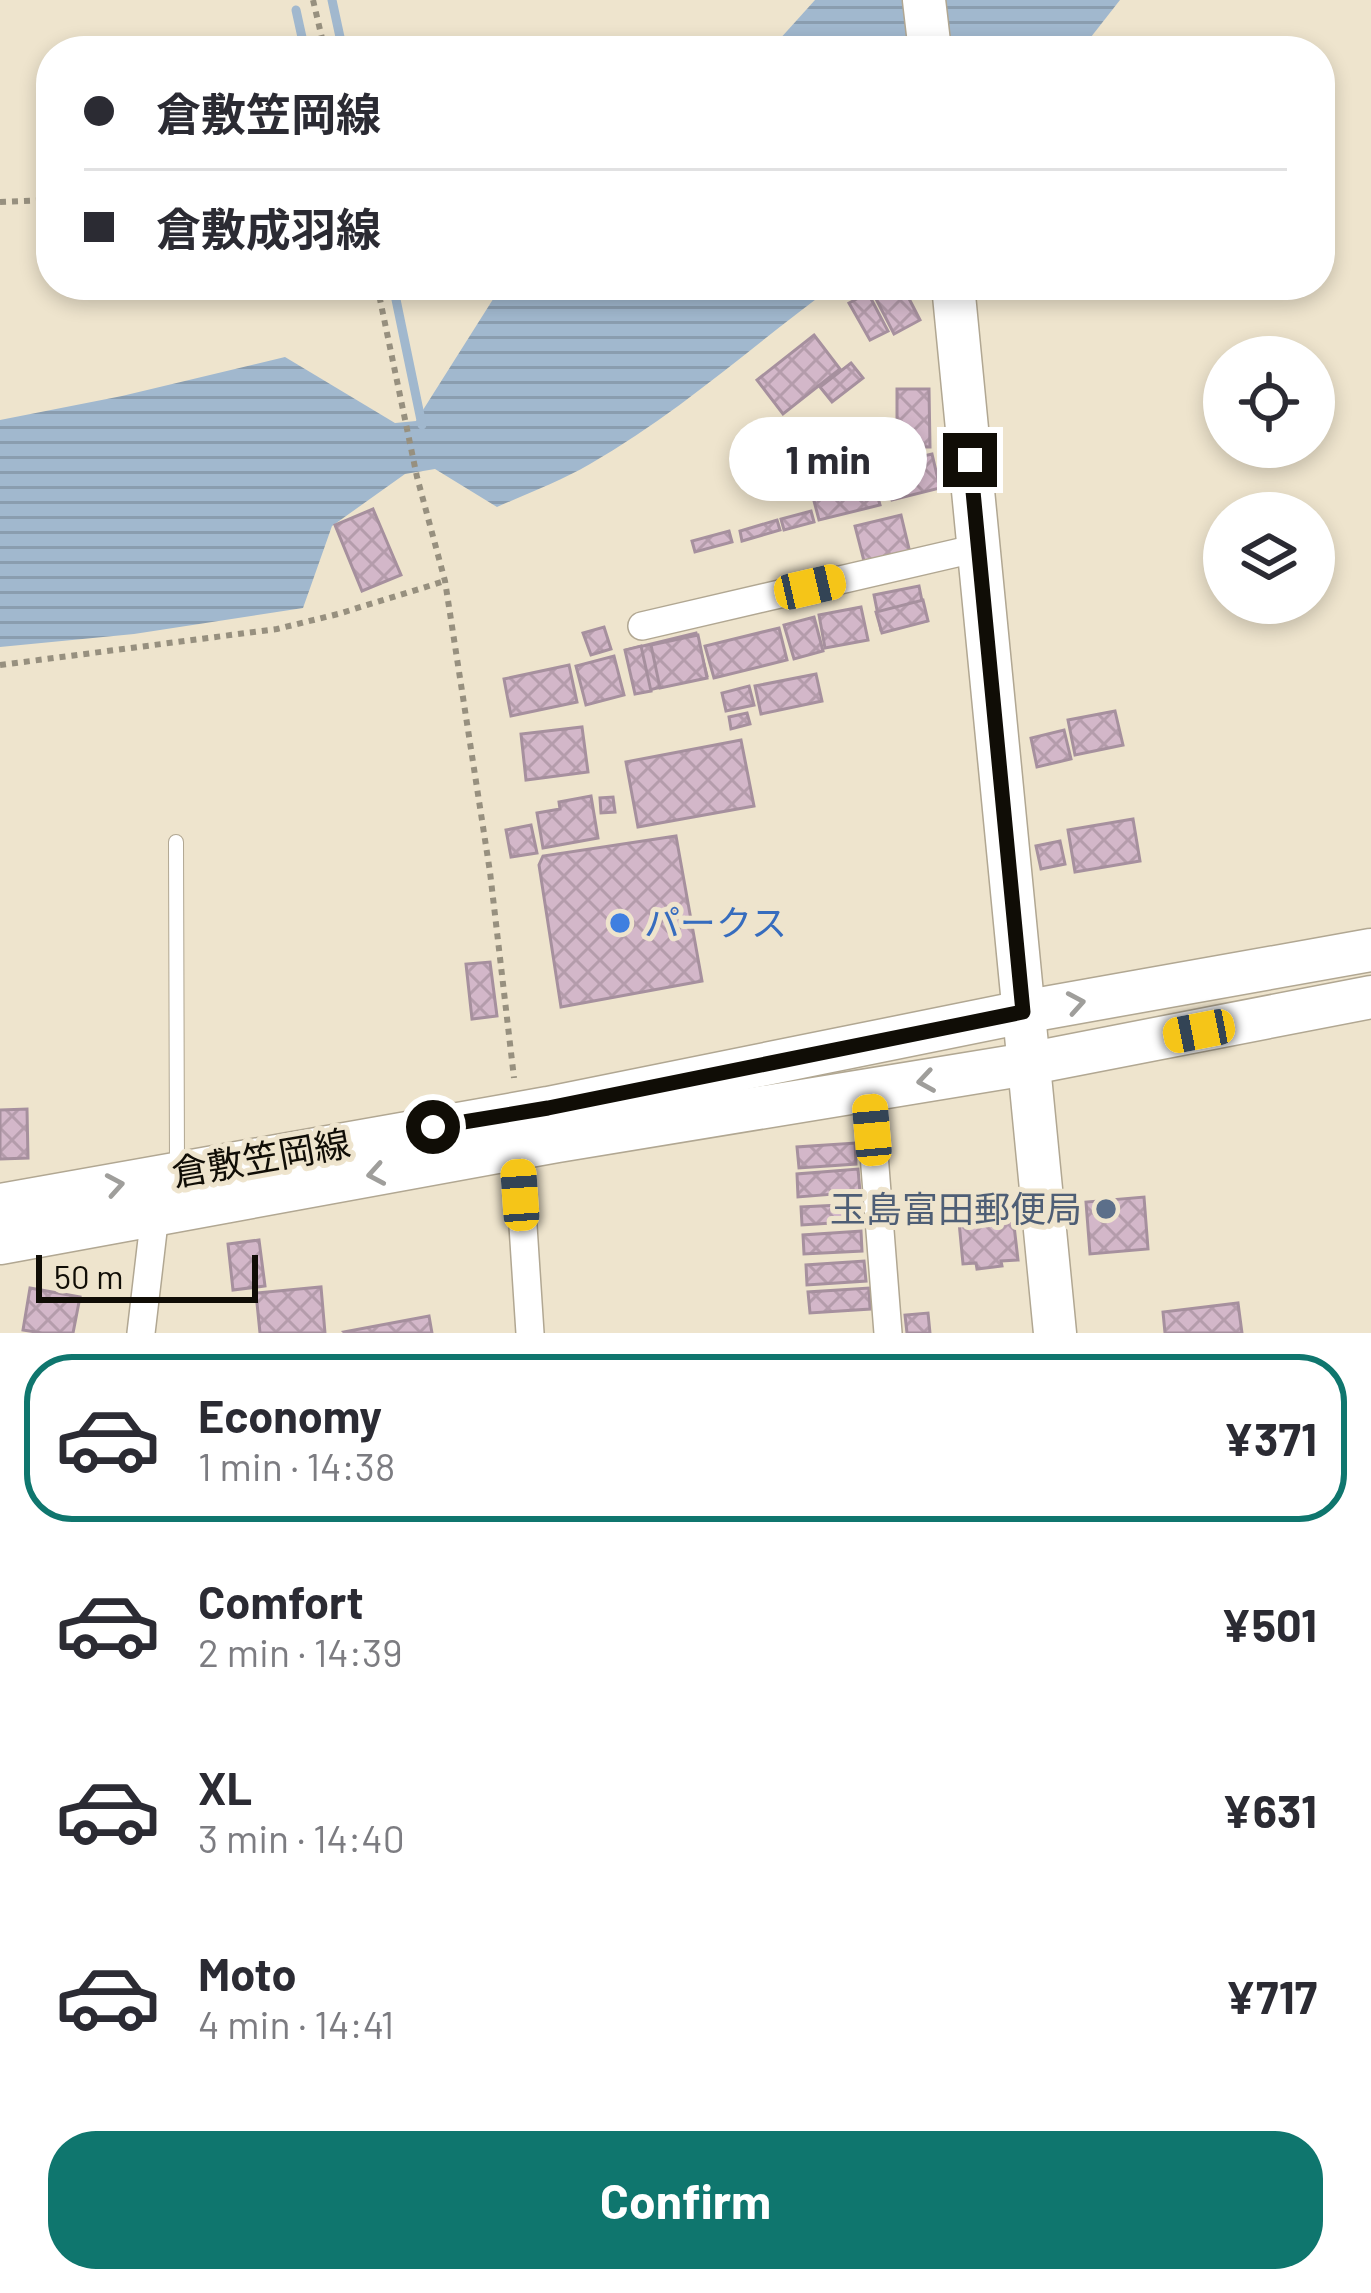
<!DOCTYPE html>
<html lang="en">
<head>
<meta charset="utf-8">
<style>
  :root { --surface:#fff; --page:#f7f7f7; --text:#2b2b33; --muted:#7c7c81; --line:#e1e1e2; --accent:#0f766e }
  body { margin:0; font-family:Barlow,"Noto Sans JP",sans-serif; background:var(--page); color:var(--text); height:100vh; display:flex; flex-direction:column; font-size:45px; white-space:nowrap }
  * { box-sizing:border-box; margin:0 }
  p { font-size:39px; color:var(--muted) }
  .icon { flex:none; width:66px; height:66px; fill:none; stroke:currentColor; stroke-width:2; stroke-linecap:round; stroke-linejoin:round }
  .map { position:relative; height:1333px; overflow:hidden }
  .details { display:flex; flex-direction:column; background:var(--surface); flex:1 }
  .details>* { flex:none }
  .top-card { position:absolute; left:36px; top:36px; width:1299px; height:264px; border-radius:48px; box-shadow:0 6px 18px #0003; display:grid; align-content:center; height:264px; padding:0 48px; background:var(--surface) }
  .tools { position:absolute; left:1203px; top:336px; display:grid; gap:24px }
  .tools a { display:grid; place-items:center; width:132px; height:132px; border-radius:50%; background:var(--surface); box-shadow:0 6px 18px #0003; font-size:60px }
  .scale { position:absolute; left:36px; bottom:30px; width:222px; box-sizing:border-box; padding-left:12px; border:6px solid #100d06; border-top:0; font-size:33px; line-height:42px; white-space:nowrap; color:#100d06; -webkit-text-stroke:9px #eee4cd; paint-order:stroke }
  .end { position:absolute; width:54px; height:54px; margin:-27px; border:15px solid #100d06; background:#fff; box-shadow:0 0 0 6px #fff }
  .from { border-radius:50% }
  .bubble { position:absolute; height:84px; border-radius:42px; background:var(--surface); box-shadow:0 6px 18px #0003; font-size:39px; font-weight:700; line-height:84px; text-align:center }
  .car { position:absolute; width:36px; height:72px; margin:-36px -18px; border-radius:15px; box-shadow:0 0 9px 3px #0007; background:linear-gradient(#f5c518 24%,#345 0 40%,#f5c518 0 76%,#345 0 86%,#f5c518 0) }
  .top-card b { display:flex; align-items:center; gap:42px; height:114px; font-size:45px }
  .top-card b+b { border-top:3px solid var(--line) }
  .top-card i { width:30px; height:30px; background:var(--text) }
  ul { padding:21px 0 0; list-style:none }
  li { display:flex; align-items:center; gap:36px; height:168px; margin:0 24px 18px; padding:0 24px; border:6px solid transparent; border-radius:48px }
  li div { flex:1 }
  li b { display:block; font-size:45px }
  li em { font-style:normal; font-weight:700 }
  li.active { border-color:var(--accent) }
  li>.icon { width:108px; height:108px; stroke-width:1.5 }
  .button { display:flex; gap:24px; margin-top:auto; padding:24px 48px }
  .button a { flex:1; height:138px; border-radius:48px; background:var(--accent); color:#fff; font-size:48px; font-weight:700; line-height:138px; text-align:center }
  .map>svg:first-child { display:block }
</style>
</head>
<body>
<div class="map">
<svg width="1371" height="1333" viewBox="0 0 1371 1333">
  <defs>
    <pattern id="water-rules" width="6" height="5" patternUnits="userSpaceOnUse" patternTransform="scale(3)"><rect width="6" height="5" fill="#a1b8ce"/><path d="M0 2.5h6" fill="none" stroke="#8a9daf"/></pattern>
    <pattern id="building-cross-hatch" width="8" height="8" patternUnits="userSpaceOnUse" patternTransform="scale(3)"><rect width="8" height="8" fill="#d3b7c9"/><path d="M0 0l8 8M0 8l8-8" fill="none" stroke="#b49cab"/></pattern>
  </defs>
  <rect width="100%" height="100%" fill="#eee4cd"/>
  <g fill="url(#water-rules)">
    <path d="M815,0h305l-40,51h-311z"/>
    <path d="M502,285h333c-82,60 -157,129 -245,179 -29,17 -62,29 -93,43l-62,-38 -30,5 -73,52 -29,82 -169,26 -134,13v-227l122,-24 163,-39 110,66 21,-2z"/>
  </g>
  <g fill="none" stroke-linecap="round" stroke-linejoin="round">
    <g stroke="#a1b8ce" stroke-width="9">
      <path d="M332,0l11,51"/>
      <path d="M296,10l9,41"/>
      <path d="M393,285l29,140"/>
    </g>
  </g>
  <g fill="url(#building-cross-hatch)" stroke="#a6909e" stroke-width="3">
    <path d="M883,285h19l18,35 -26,14 -22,-43z"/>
    <path d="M868,293l20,38 -18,9 -21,-37z"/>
    <path d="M814,335l26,34 -57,45 -26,-34z"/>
    <path d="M851,363l12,15 -31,24 -12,-15z"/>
    <path d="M897,389h32l1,58h-33z"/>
    <path d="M932,454l8,34 -48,12 -9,-35z"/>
    <path d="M868,462l12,43 -61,15 -11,-42z"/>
    <path d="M373,509l28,66 -39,16 -27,-66z"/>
    <path d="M811,511l3,11 -30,8 -3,-11z"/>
    <path d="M901,515l9,38 -45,12 -10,-39z"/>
    <path d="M777,520l3,10 -38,11 -2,-10z"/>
    <path d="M729,531l3,11 -37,10 -3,-11z"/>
    <path d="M919,586l7,35 -45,9 -7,-35z"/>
    <path d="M923,600l5,21 -46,12 -6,-21z"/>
    <path d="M861,607l7,33 -43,8 -6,-33z"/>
    <path d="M814,617l9,34 -29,8 -10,-34z"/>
    <path d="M604,627l7,22 -20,6 -8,-22z"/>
    <path d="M779,628l8,32 -73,18 -9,-32z"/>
    <path d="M696,633l11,43 -70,17 -11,-43z"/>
    <path d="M698,635l9,43 -47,10 -9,-43z"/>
    <path d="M641,646l10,45 -16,3 -10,-44z"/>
    <path d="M614,656l10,39 -38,10 -10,-39z"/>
    <path d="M569,665l8,37 -66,14 -7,-37z"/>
    <path d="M816,674l6,27 -61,13 -6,-28z"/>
    <path d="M749,686l5,19 -28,6 -4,-18z"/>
    <path d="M1115,711l8,34 -48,10 -7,-35z"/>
    <path d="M747,713l3,11 -19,5 -2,-12z"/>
    <path d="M582,727l6,45 -62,8 -5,-46z"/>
    <path d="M1064,730l7,29 -34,8 -6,-29z"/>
    <path d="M741,740l13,66 -116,21 -12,-65z"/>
    <path d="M591,796l7,42 -55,10 -6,-35 23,-4 -1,-7z"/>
    <path d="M613,797l2,15 -14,1 -1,-15z"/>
    <path d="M1133,819l7,42 -65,11 -7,-42z"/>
    <path d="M531,825l6,28 -26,4 -5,-27z"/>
    <path d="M676,836l26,145 -141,26 -22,-142 4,-9z"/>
    <path d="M1060,841l5,23 -24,5 -5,-23z"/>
    <path d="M490,962l7,54 -25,3 -6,-55z"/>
    <path d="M27,1109l1,49 -28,1v-49z"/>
    <path d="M855,1143l1,21 -57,4 -2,-21z"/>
    <path d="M858,1169l2,23 -62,5 -1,-23z"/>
    <path d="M1144,1197l4,52 -58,5 -4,-52z"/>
    <path d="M860,1204l2,17 -60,4 -1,-18z"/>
    <path d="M1013,1217l5,43 -17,1 1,5 -25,3 -1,-6 -13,1 -4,-42z"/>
    <path d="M861,1231l1,20 -58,3 -1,-19z"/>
    <path d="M259,1240l6,46 -32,4 -5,-46z"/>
    <path d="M864,1261l2,20 -59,4 -1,-20z"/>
    <path d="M321,1287l4,46h-65l-4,-40z"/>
    <path d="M30,1288l50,9 -7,36h-31l-19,-3z"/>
    <path d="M869,1288l1,21 -60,4 -2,-21z"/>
    <path d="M1238,1303l4,30h-77l-2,-21z"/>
    <path d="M928,1313l2,20h-23l-2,-18z"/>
    <path d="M429,1316l3,17h-87l-1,-1z"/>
  </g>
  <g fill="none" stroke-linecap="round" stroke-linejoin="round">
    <defs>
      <path id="lane" d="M176,842l1,326"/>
      <g id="street">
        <path d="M642,626l336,-78"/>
        <path d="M869,1090l19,243"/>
        <path d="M517,1134l13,199"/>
        <path d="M141,1333l14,-119"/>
      </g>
      <g id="primary">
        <path d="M924,0l6,51"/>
        <path d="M953,285l102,1048"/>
        <path d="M0,1205l548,-97 475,-96 348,-62"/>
        <path d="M0,1243l557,-102 470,-77 344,-67"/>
      </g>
    </defs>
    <use href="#lane" stroke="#b1a792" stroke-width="16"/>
    <use href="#street" stroke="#b1a792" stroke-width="30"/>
    <use href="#primary" stroke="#b1a792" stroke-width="45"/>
    <g stroke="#97907f" stroke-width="6" stroke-dasharray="6 6" stroke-linecap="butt">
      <path d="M313,0l12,51"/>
      <path d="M0,202l51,-2"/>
      <path d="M377,285l40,192 28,104 45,291 24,206"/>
      <path d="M0,665l277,-36 61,-15 107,-33"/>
    </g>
    <use href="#lane" stroke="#fff" stroke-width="14"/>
    <use href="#street" stroke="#fff" stroke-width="27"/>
    <use href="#primary" stroke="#fff" stroke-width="42"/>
  </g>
  <defs><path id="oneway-chevron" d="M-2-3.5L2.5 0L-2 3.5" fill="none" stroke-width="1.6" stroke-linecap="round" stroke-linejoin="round" transform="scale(3)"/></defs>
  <g stroke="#9f9e9b">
    <use href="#oneway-chevron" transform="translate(1076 1003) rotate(-10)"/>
    <use href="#oneway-chevron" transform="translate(926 1081) rotate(171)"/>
    <use href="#oneway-chevron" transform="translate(376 1174) rotate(170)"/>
    <use href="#oneway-chevron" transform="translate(115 1185) rotate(-10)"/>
  </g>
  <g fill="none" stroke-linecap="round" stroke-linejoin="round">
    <path stroke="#100d06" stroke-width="15" d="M433,1127l115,-19 475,-96 -53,-552"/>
  </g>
  <circle fill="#3f7fe0" stroke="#eee4cd" stroke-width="4.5" cx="620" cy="923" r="12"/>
  <circle fill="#5c6f8a" stroke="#eee4cd" stroke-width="4.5" cx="1106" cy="1209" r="12"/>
  <g text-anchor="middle" stroke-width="10" stroke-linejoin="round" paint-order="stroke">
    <g font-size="36" fill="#366cbe" stroke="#eee4cd" text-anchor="start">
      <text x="644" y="936">パークス</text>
    </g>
    <g font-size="36" fill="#100d06" stroke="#eee4cd">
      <text transform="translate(261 1158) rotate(-10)" y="13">倉敷笠岡線</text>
    </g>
    <g font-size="36" fill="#4e5e75" stroke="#eee4cd" text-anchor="end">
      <text x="1082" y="1222">玉島富田郵便局</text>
    </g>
  </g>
</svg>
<div class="tools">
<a><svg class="icon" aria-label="locate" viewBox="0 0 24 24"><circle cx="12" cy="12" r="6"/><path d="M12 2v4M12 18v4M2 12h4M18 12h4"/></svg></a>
<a><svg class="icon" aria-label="layers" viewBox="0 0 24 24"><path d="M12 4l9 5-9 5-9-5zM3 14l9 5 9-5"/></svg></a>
</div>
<div class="scale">50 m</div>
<i class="end from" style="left:433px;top:1127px"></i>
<i class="end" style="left:970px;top:460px"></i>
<div class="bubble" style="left:729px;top:417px;width:198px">1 min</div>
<i class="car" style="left:810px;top:587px;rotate:77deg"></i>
<i class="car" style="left:1199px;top:1031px;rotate:259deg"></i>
<i class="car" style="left:872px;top:1130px;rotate:355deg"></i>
<i class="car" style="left:520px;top:1195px;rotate:356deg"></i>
<div class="top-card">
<b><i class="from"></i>倉敷笠岡線</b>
<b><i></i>倉敷成羽線</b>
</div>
</div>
<section class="details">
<ul>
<li class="active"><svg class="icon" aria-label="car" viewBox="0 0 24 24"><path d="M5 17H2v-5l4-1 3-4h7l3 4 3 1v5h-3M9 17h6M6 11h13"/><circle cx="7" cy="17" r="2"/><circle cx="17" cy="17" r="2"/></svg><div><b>Economy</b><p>1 min · 14:38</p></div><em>¥371</em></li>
<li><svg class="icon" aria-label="car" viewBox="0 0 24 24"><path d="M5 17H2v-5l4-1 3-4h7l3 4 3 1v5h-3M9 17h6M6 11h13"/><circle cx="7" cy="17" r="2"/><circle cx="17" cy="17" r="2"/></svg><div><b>Comfort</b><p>2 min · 14:39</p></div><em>¥501</em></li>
<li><svg class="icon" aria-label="car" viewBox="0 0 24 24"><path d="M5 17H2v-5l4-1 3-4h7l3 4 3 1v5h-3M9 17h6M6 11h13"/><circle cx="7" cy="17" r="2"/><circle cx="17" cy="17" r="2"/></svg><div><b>XL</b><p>3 min · 14:40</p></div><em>¥631</em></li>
<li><svg class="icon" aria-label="car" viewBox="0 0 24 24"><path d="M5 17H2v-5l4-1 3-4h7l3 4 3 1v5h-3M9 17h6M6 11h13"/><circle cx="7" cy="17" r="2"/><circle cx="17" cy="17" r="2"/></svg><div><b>Moto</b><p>4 min · 14:41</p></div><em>¥717</em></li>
</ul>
<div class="button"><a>Confirm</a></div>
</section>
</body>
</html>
